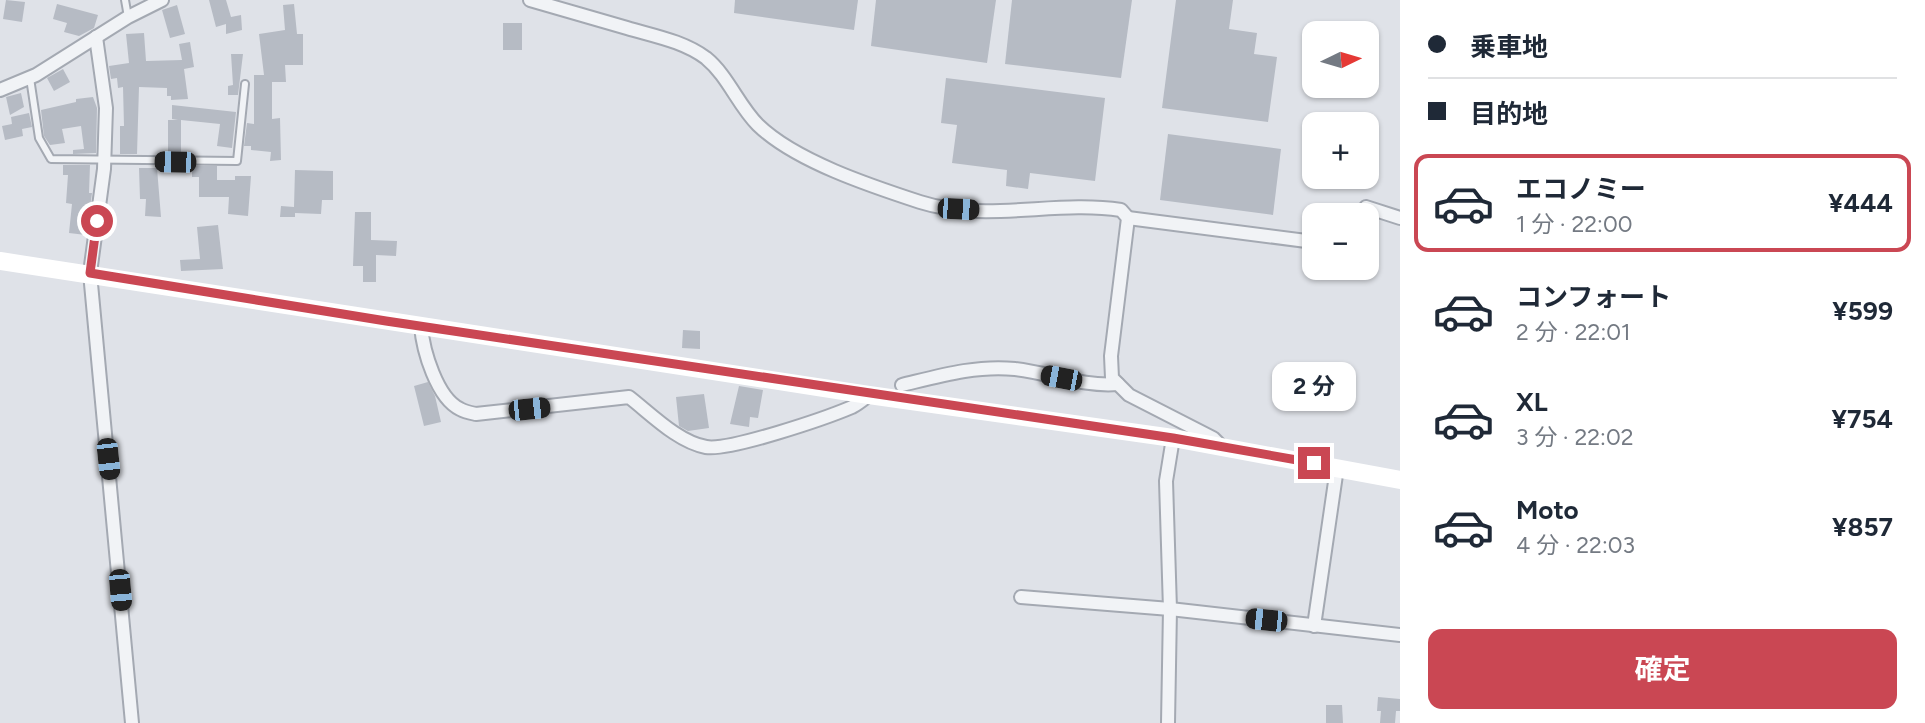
<!DOCTYPE html>
<html lang="ja">
<head>
<meta charset="utf-8">
<style>
  :root { --surface:#fff; --page:#f2f2f3; --text:#1f2937; --muted:#747a83; --line:#e0e1e3; --accent:#ca4753 }
  body { margin:0; font-family:Figtree,"Noto Sans JP",sans-serif; background:var(--page); color:var(--text); height:100vh; display:flex; flex-direction:column; font-size:26px; white-space:nowrap }
  * { box-sizing:border-box; margin:0 }
  p { font-size:23px; color:var(--muted) }
  .icon { flex:none; width:38px; height:38px; fill:none; stroke:currentColor; stroke-width:2; stroke-linecap:round; stroke-linejoin:round }
  .map { position:relative; flex:1; overflow:hidden }
  .panel { display:flex; flex-direction:column; background:var(--surface); width:525px }
  .panel>* { flex:none }
  .guide { display:grid; align-content:center; height:154px; padding:0 28px; background:var(--surface) }
  .needle { width:46px; rotate:85deg }
  .controls { position:absolute; left:1302px; top:21px; display:grid; gap:14px }
  .controls a { display:grid; place-items:center; width:77px; height:77px; border-radius:14px; background:var(--surface); box-shadow:0 2px 5px #0004; font-size:35px }
  .end { position:absolute; width:32px; height:32px; margin:-16px; border:9px solid #ca4753; background:#fff; box-shadow:0 0 0 4px #fff }
  .from { border-radius:50% }
  .bubble { position:absolute; height:49px; border-radius:14px; background:var(--surface); box-shadow:0 2px 5px #0004; font-size:23px; font-weight:700; line-height:49px; text-align:center }
  .car { position:absolute; width:21px; height:42px; margin:-21px -10px; border-radius:9px; box-shadow:0 0 5px 2px #0007; background:linear-gradient(#222 24%,#8ab4d8 0 40%,#222 0 76%,#8ab4d8 0 86%,#222 0) }
  .guide b { display:flex; align-items:center; gap:24px; height:66px; font-size:26px }
  .guide b+b { border-top:2px solid var(--line) }
  .guide i { width:18px; height:18px; background:var(--text) }
  ul { padding:0; list-style:none }
  li { display:flex; align-items:center; gap:21px; height:98px; margin:0 14px 10px; padding:0 14px; border:4px solid transparent; border-radius:14px }
  li div { flex:1 }
  li b { display:block; font-size:26px }
  li em { font-style:normal; font-weight:700 }
  li.current { border-color:var(--accent) }
  li>.icon { width:63px; height:63px; stroke-width:1.5 }
  .primary-button { display:flex; gap:14px; margin-top:auto; padding:14px 28px }
  .primary-button a { flex:1; height:80px; border-radius:14px; background:var(--accent); color:#fff; font-size:28px; font-weight:700; line-height:80px; text-align:center }
  main { display:flex; flex:1; min-height:0 }
  .map>svg:first-child { display:block }
</style>
</head>
<body>
<main>
<div class="map">
<svg width="1400" height="723" viewBox="0 0 1400 723">
  <rect width="100%" height="100%" fill="#dfe2e8"/>
  <g fill="#b6bbc4">
    <path d="M6,0l19,2 -3,20 -19,-3z"/>
    <path d="M209,0h17l5,17 10,-2 1,15 -16,4v-10l-10,3z"/>
    <path d="M735,0h123l-4,30 -120,-17z"/>
    <path d="M876,0h120l-9,63 -116,-17z"/>
    <path d="M1012,0h120l-11,78 -116,-14z"/>
    <path d="M1176,0h57l-4,29 28,4 -3,21 23,3 -9,65 -106,-14z"/>
    <path d="M57,4l41,11 -4,13 -15,8 -15,-4 3,-9 -14,-4z"/>
    <path d="M294,4l3,30h6v31h-18l1,17h-14v37l8,-1 1,42 -11,1 1,-9 -20,-2v-4h-7l3,-23 7,1v-49h10l-5,-41 26,-4 -2,-25z"/>
    <path d="M177,5l8,29 -15,4 -8,-28z"/>
    <rect x="503" y="23" width="19" height="27"/>
    <path d="M144,33l2,28 36,-1 -3,-16 11,-2 4,25 -10,2 4,30 -17,1v-4h-4v-8l-28,-1 -2,67h-17v-28h4l-1,-39 -5,1 -1,-10 -6,1 -2,-13 20,-3 -3,-29z"/>
    <path d="M231,54h12l-5,41h-10v-9l5,-1z"/>
    <path d="M63,69l7,13 -16,9 -7,-13z"/>
    <path d="M946,78l159,20 -10,83 -65,-8 -2,16 -22,-3 1,-16 -55,-7 5,-38 -16,-2z"/>
    <path d="M21,93l3,14 -14,8 -4,-18z"/>
    <path d="M93,97l4,11 -1,45 -23,1v-4l11,-1 -3,-23 -19,3 3,14 -15,2 -6,-9 -3,-26 35,-8v-3z"/>
    <path d="M172,105l64,7 -4,36 -15,-2 3,-22 -39,-4v32h-13v-32h10l-6,-1z"/>
    <path d="M29,113l3,14 -10,2 1,7 -18,4 -3,-14 10,-2 -1,-7z"/>
    <path d="M1168,134l113,15 -8,66 -113,-15z"/>
    <path d="M63,165h27l-1,28h3l-6,42 -17,-2 3,-29 -6,-1 2,-28h-5z"/>
    <path d="M192,166h25v14h18v-4h16l-3,40 -20,-2 1,-17h-30v-20h-7z"/>
    <path d="M139,168h18l4,49 -16,-1 1,-17h-6z"/>
    <path d="M295,170l38,1v29h-11l-1,14 -26,-1v4h-15l1,-11 13,1z"/>
    <path d="M355,212h16v28l26,1 -1,15 -20,-1v27h-13v-16h-10z"/>
    <path d="M218,225l5,44 -42,2 -1,-11 20,-1 -3,-32z"/>
    <path d="M683,330l17,1v18l-18,-1z"/>
    <path d="M428,382l7,14 6,26 -17,4 -10,-40z"/>
    <path d="M739,386l24,4 -5,28 -8,-1 -1,10 -19,-3z"/>
    <path d="M704,394l5,34 -21,3 -9,-5 -3,-29z"/>
    <path d="M1378,697l22,2v12h-4l-1,12h-15l1,-12h-4z"/>
    <path d="M1326,705h16l1,18h-17z"/>
  </g>
  <g fill="none" stroke-linecap="round" stroke-linejoin="round">
    <defs>
      <g id="lane">
        <path d="M125,0l3,17"/>
        <path d="M30,78l9,60 12,21 186,2 8,-77"/>
      </g>
      <g id="street">
        <path d="M530,0c32,9 65,19 97,28 27,8 56,13 79,30 22,18 32,47 52,67 37,36 113,61 162,77 66,21 135,-2 201,8l7,8 -17,138 1,22 17,17 84,43 8,8"/>
        <path d="M96,37l10,71 -2,61 -14,104 42,450"/>
        <path d="M0,90l36,-15 92,-58 34,-17"/>
        <path d="M1365,215l1,-8 34,11"/>
        <path d="M1128,218l186,24"/>
        <path d="M421,326c2,25 16,72 39,83 5,3 11,4 16,5l153,-17c22,17 49,45 77,50 24,4 120,-29 146,-40 6,-3 12,-8 17,-12"/>
        <path d="M902,385c37,-9 74,-20 113,-16 35,4 68,18 103,15"/>
        <path d="M1021,597l149,12 230,26"/>
        <path d="M1314,626l23,-158"/>
        <path d="M1168,723l2,-114 -4,-128 7,-43"/>
      </g>
    </defs>
    <use href="#lane" stroke="#a4a9b2" stroke-width="10"/>
    <use href="#street" stroke="#a4a9b2" stroke-width="16"/>
    <use href="#lane" stroke="#f1f3f6" stroke-width="6"/>
    <use href="#street" stroke="#f1f3f6" stroke-width="12"/>
    <path stroke="#fff" stroke-width="18" d="M0,261l869,134 304,43 227,42"/>
  </g>
  <g fill="none" stroke-linecap="round" stroke-linejoin="round">
    <path stroke="#ca4753" stroke-width="9" d="M97,221l-7,52 296,48 787,117 141,25"/>
  </g>
</svg>
<div class="controls">
<a><svg class="needle" viewBox="-14 -14 28 28"><path d="M0-13l5 13h-10z" fill="#e53935"/><path d="M0 13l5-13h-10z" fill="#747a83"/></svg></a>
<a>+</a>
<a>−</a>
</div>
<i class="end from" style="left:97px;top:221px"></i>
<i class="end" style="left:1314px;top:463px"></i>
<div class="bubble" style="left:1272px;top:362px;width:84px">2 分</div>
<i class="car" style="left:175px;top:162px;rotate:271deg"></i>
<i class="car" style="left:958px;top:209px;rotate:93deg"></i>
<i class="car" style="left:1061px;top:378px;rotate:281deg"></i>
<i class="car" style="left:529px;top:409px;rotate:84deg"></i>
<i class="car" style="left:108px;top:459px;rotate:174deg"></i>
<i class="car" style="left:120px;top:590px;rotate:175deg"></i>
<i class="car" style="left:1266px;top:620px;rotate:276deg"></i>
</div>
<section class="panel">
<div class="guide">
<b><i class="from"></i>乗車地</b>
<b><i></i>目的地</b>
</div>
<ul>
<li class="current"><svg class="icon" aria-label="car" viewBox="0 0 24 24"><path d="M5 17H2v-5l4-1 3-4h7l3 4 3 1v5h-3M9 17h6M6 11h13"/><circle cx="7" cy="17" r="2"/><circle cx="17" cy="17" r="2"/></svg><div><b>エコノミー</b><p>1 分 · 22:00</p></div><em>¥444</em></li>
<li><svg class="icon" aria-label="car" viewBox="0 0 24 24"><path d="M5 17H2v-5l4-1 3-4h7l3 4 3 1v5h-3M9 17h6M6 11h13"/><circle cx="7" cy="17" r="2"/><circle cx="17" cy="17" r="2"/></svg><div><b>コンフォート</b><p>2 分 · 22:01</p></div><em>¥599</em></li>
<li><svg class="icon" aria-label="car" viewBox="0 0 24 24"><path d="M5 17H2v-5l4-1 3-4h7l3 4 3 1v5h-3M9 17h6M6 11h13"/><circle cx="7" cy="17" r="2"/><circle cx="17" cy="17" r="2"/></svg><div><b>XL</b><p>3 分 · 22:02</p></div><em>¥754</em></li>
<li><svg class="icon" aria-label="car" viewBox="0 0 24 24"><path d="M5 17H2v-5l4-1 3-4h7l3 4 3 1v5h-3M9 17h6M6 11h13"/><circle cx="7" cy="17" r="2"/><circle cx="17" cy="17" r="2"/></svg><div><b>Moto</b><p>4 分 · 22:03</p></div><em>¥857</em></li>
</ul>
<div class="primary-button"><a>確定</a></div>
</section>
</main>
</body>
</html>
